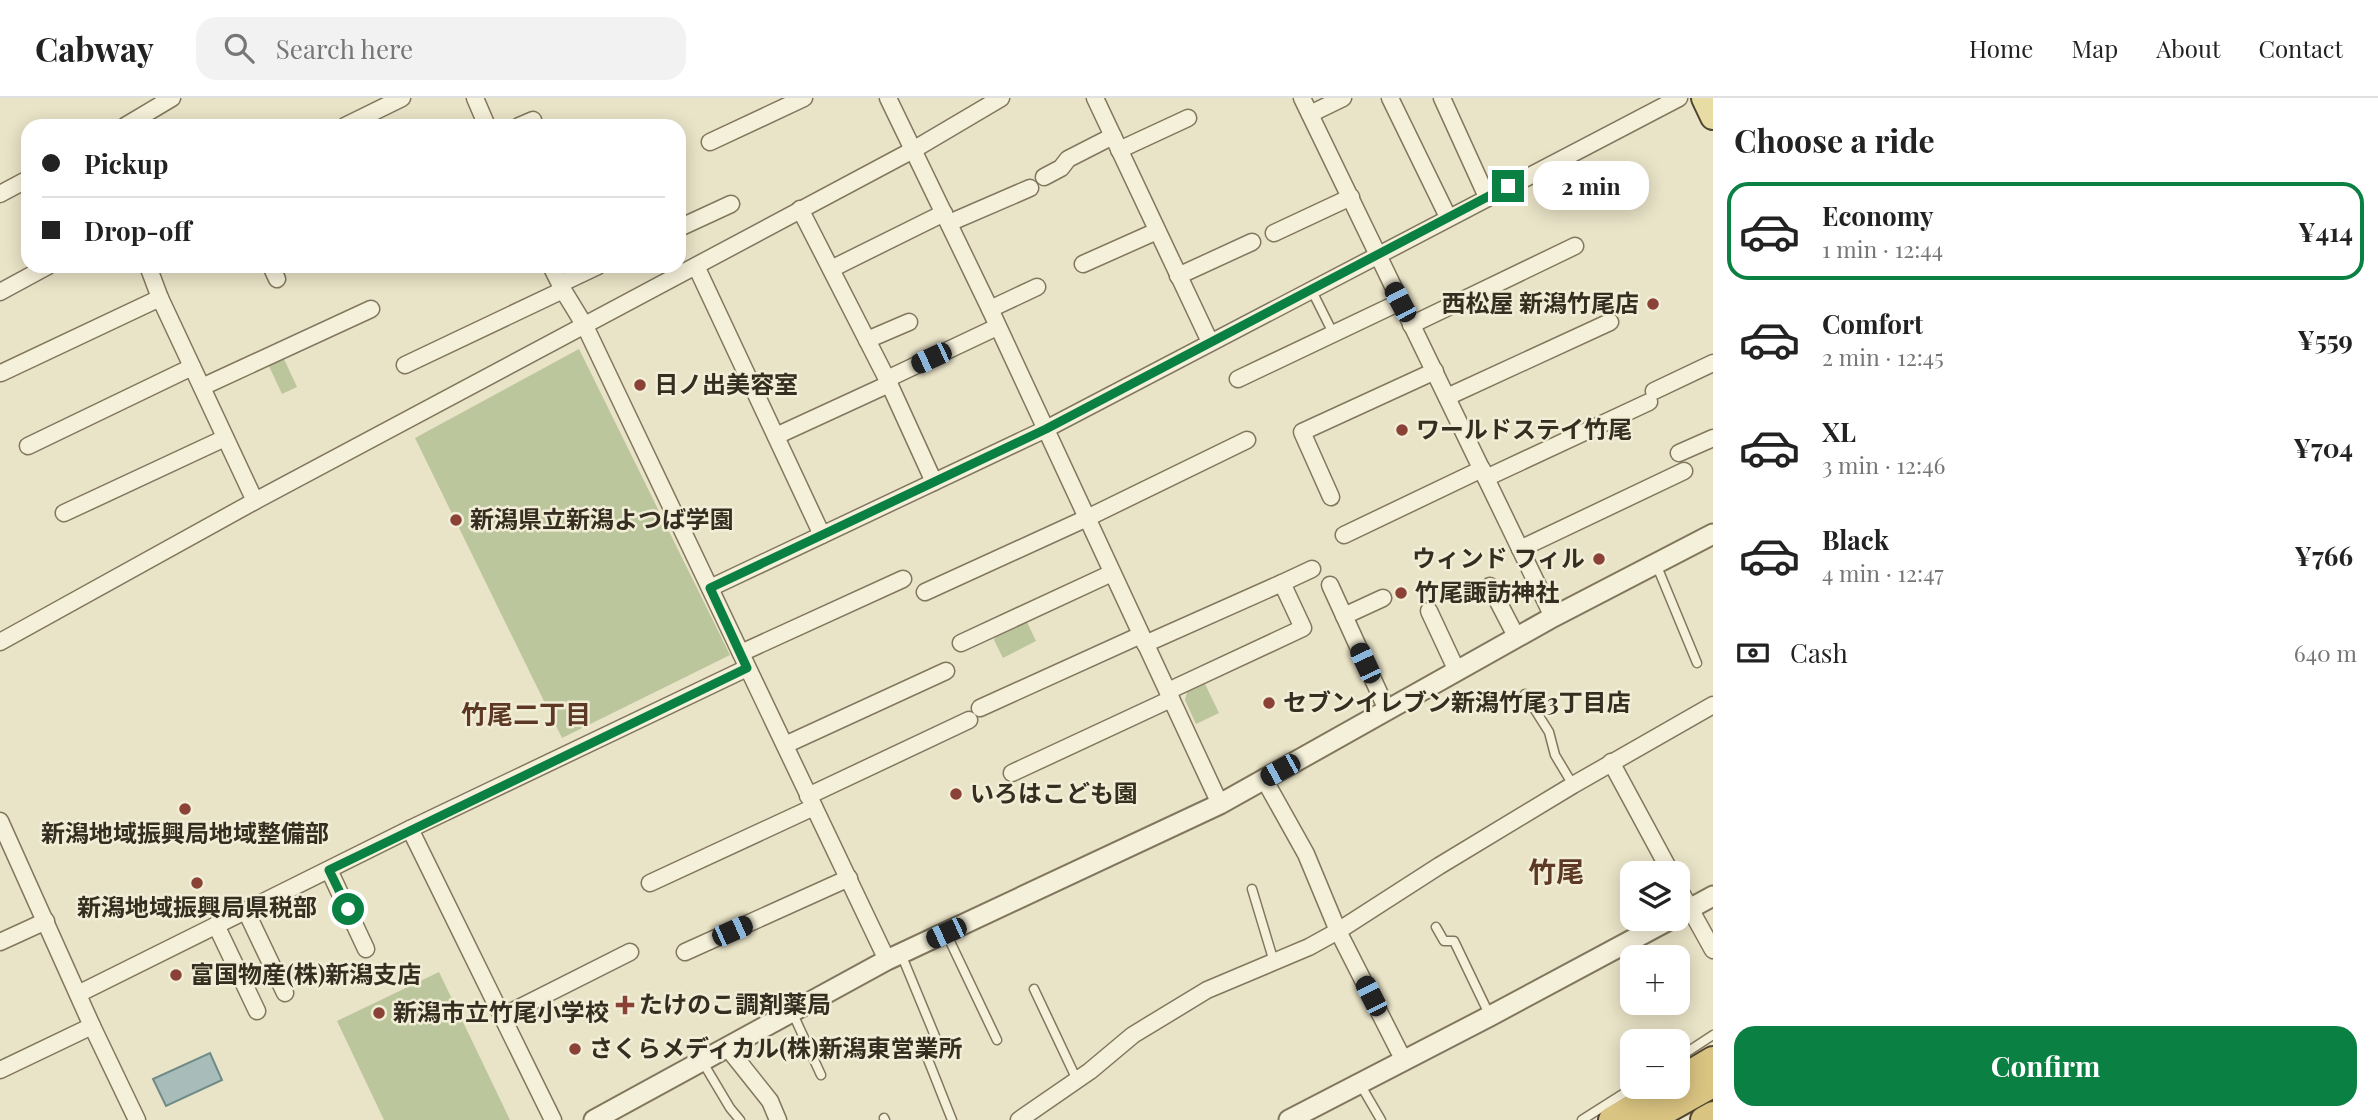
<!DOCTYPE html>
<html lang="en">
<head>
<meta charset="utf-8">
<style>
  :root { --surface:#fff; --page:#f2f2f2; --text:#222; --muted:#767676; --line:#e0e0e0; --accent:#0b8043 }
  body { margin:0; font-family:"Playfair Display","Noto Sans JP",serif; background:var(--page); color:var(--text); height:100vh; display:flex; flex-direction:column; font-size:26px; white-space:nowrap }
  * { box-sizing:border-box; margin:0 }
  p { font-size:23px; color:var(--muted) }
  .icon { flex:none; width:38px; height:38px; fill:none; stroke:currentColor; stroke-width:2; stroke-linecap:round; stroke-linejoin:round }
  .map { position:relative; flex:1; overflow:hidden }
  .panel { display:flex; flex-direction:column; background:var(--surface); width:665px }
  .panel>* { flex:none }
  .hud { position:absolute; left:21px; top:21px; width:665px; height:154px; border-radius:21px; box-shadow:0 4px 18px #0003; display:grid; align-content:center; height:154px; padding:0 21px; background:var(--surface) }
  .fabs { position:absolute; left:1620px; top:763px; display:grid; gap:14px }
  .fabs a { display:grid; place-items:center; width:70px; height:70px; border-radius:14px; background:var(--surface); box-shadow:0 4px 18px #0003; font-size:35px }
  .end { position:absolute; width:32px; height:32px; margin:-16px; border:9px solid #0b8043; background:#fff; box-shadow:0 0 0 4px #fff }
  .from { border-radius:50% }
  .bubble { position:absolute; height:49px; border-radius:21px; background:var(--surface); box-shadow:0 4px 18px #0003; font-size:23px; font-weight:700; line-height:49px; text-align:center }
  .car { position:absolute; width:21px; height:42px; margin:-21px -10px; border-radius:9px; box-shadow:0 0 5px 2px #0007; background:linear-gradient(#222 24%,#8ab4d8 0 40%,#222 0 76%,#8ab4d8 0 86%,#222 0) }
  .hud b { display:flex; align-items:center; gap:24px; height:66px; font-size:26px }
  .hud b+b { border-top:2px solid var(--line) }
  .hud i { width:18px; height:18px; background:var(--text) }
  ul { padding:0; list-style:none }
  li { display:flex; align-items:center; gap:21px; height:98px; margin:0 14px 10px; padding:0 7px; border:4px solid transparent; border-radius:21px }
  li div { flex:1 }
  li b { display:block; font-size:26px }
  li em { font-style:normal; font-weight:700 }
  li.current { border-color:var(--accent) }
  li>.icon { width:63px; height:63px; stroke-width:1.5 }
  h2 { padding:0 21px; font-size:32px; line-height:84px }
  .pay { display:flex; align-items:center; gap:18px; height:77px; padding:0 21px; font-size:26px }
  .pay p { margin-inline-start:auto }
  .primary-button { display:flex; gap:14px; margin-top:auto; padding:14px 21px }
  .primary-button a { flex:1; height:80px; border-radius:21px; background:var(--accent); color:#fff; font-size:28px; font-weight:700; line-height:80px; text-align:center }
  header { display:flex; align-items:center; gap:42px; box-sizing:border-box; height:98px; padding:0 35px; background:var(--surface); border-bottom:2px solid var(--line) }
  header strong { font-size:33px }
  nav { display:flex; gap:38px; margin-inline-start:auto; font-size:24px }
  .search { width:490px; height:63px; background:var(--page); display:flex; align-items:center; gap:18px; box-sizing:border-box; padding:0 24px; border-radius:21px; color:var(--muted); font-size:26px }
  main { display:flex; flex:1; min-height:0 }
  .map>svg:first-child { display:block }
</style>
</head>
<body>
<header>
<strong>Cabway</strong>
<div class="search"><svg class="icon" aria-label="search" viewBox="0 0 24 24"><circle cx="10" cy="10" r="6"/><path d="M15 15l6 6"/></svg>Search here</div>
<nav><a>Home</a><a>Map</a><a>About</a><a>Contact</a></nav>
</header>
<main>
<div class="map">
<svg width="1713" height="1022" viewBox="0 0 1713 1022">
  <rect width="100%" height="100%" fill="#e9e3c7"/>
  <g fill="#bbc69c">
    <path d="M579,251l151,306 -168,83 -147,-300z"/>
    <path d="M283,259l14,30 -15,7 -14,-30z"/>
    <path d="M1025,520l11,23 -33,17 -9,-18 2,-7z"/>
    <path d="M1205,586l14,29 -23,11 -11,-24 2,-8z"/>
    <path d="M439,874l71,148h-126l-47,-99z"/>
  </g>
  <path fill="#a8bdba" stroke="#6f8b88" stroke-width="2" d="M210,955l12,27 -56,26 -13,-27z"/>
  <g fill="none" stroke-linecap="round" stroke-linejoin="round">
    <defs>
      <g id="service">
        <path d="M1311,191l22,44"/>
        <path d="M1656,466l41,99"/>
        <path d="M1525,596l24,38 6,23 18,30"/>
        <path d="M1252,791l22,73"/>
        <path d="M1436,829l8,14h10l36,75"/>
        <path d="M946,835l51,107"/>
        <path d="M901,856l36,87 -2,12 -8,4 25,63"/>
        <path d="M1034,891l43,91"/>
        <path d="M793,916l28,61"/>
        <path d="M1678,960l35,-23"/>
        <path d="M702,963l28,47 10,12"/>
        <path d="M1360,986l21,36"/>
        <path d="M884,1020l1,2"/>
        <path d="M1582,1022l52,-33"/>
      </g>
      <g id="minor">
        <path d="M475,0l12,28"/>
        <path d="M888,0l102,211 230,495"/>
        <path d="M1095,0l115,244"/>
        <path d="M1302,0c83,174 168,346 251,519"/>
        <path d="M1390,0l58,119"/>
        <path d="M1442,0l45,99"/>
        <path d="M1310,16l33,-16"/>
        <path d="M125,28l47,-28"/>
        <path d="M345,28l57,-28"/>
        <path d="M519,28l14,-6"/>
        <path d="M710,44l94,-44"/>
        <path d="M1119,52l69,-32"/>
        <path d="M1044,79l17,-9 7,-9 45,-23"/>
        <path d="M0,96l28,-15"/>
        <path d="M800,111l87,170 47,103"/>
        <path d="M949,125l81,-35"/>
        <path d="M679,130l52,-24"/>
        <path d="M1274,135l77,-36"/>
        <path d="M1083,166l74,-33"/>
        <path d="M148,168l12,32 95,203"/>
        <path d="M271,168l6,13"/>
        <path d="M551,168l12,24 22,36 302,634"/>
        <path d="M696,168l126,269"/>
        <path d="M831,171l113,-56"/>
        <path d="M1178,178l74,-34"/>
        <path d="M560,186l38,-18"/>
        <path d="M0,194l48,-26"/>
        <path d="M990,211l47,-22"/>
        <path d="M1411,227l164,-79"/>
        <path d="M867,242l42,-18"/>
        <path d="M405,267l158,-75"/>
        <path d="M1,275l159,-75"/>
        <path d="M887,281l110,-52"/>
        <path d="M1238,281l162,-77"/>
        <path d="M202,289l169,-78"/>
        <path d="M1654,293l59,-28"/>
        <path d="M1447,299l163,-75"/>
        <path d="M776,338l113,-52"/>
        <path d="M28,348l164,-79"/>
        <path d="M1679,355l34,-15"/>
        <path d="M1486,380l163,-76"/>
        <path d="M1331,399l-29,-65 133,-61"/>
        <path d="M64,415l161,-75"/>
        <path d="M1344,437l138,-66"/>
        <path d="M1520,451l164,-78"/>
        <path d="M1282,485l30,-14"/>
        <path d="M1330,487l57,125"/>
        <path d="M1490,488l27,52"/>
        <path d="M710,490l336,-159 633,-331"/>
        <path d="M925,494l162,-74 160,-78"/>
        <path d="M1429,513l28,60"/>
        <path d="M1344,518l39,-18"/>
        <path d="M0,544l255,-141 658,-351 88,-52"/>
        <path d="M961,545l151,-70"/>
        <path d="M1145,546l137,-61 21,45 -135,63"/>
        <path d="M741,555l162,-74"/>
        <path d="M980,610l161,-73"/>
        <path d="M785,647l161,-74"/>
        <path d="M1611,664l60,111"/>
        <path d="M1012,675l159,-74"/>
        <path d="M1264,681l42,75 32,77 66,130"/>
        <path d="M808,698l161,-76"/>
        <path d="M0,723l92,205 45,94"/>
        <path d="M410,731l143,291"/>
        <path d="M329,772l37,79"/>
        <path d="M650,785l164,-76"/>
        <path d="M1678,789l35,63"/>
        <path d="M246,813l39,82"/>
        <path d="M216,827l41,86"/>
        <path d="M0,844l46,-21"/>
        <path d="M685,854l164,-74"/>
        <path d="M78,896l332,-165 337,-161"/>
        <path d="M503,918l127,-64"/>
        <path d="M727,949l43,54 8,19"/>
        <path d="M0,972l92,-44"/>
        <path d="M1019,1022l71,-49 43,-36 74,-45 102,-43 29,-16 101,-65 134,-81 140,-80"/>
      </g>
      <g id="tertiary">
        <path d="M1678,817l35,-19"/>
        <path d="M594,1022l293,-160 333,-156 333,-187 160,-83"/>
        <path d="M1289,1022l201,-104 181,-97"/>
      </g>
      <path id="primary" d="M1704,0l9,19"/>
      <g id="trunk">
        <path d="M1678,983l35,-21"/>
        <path d="M1612,1022l57,-33"/>
        <path d="M1648,1022l65,-36"/>
        <path d="M1704,1022l9,-5"/>
      </g>
    </defs>
    <use href="#service" stroke="#82775e" stroke-width="11"/>
    <use href="#minor" stroke="#82775e" stroke-width="19"/>
    <use href="#tertiary" stroke="#82775e" stroke-width="23"/>
    <use href="#primary" stroke="#514532" stroke-width="28"/>
    <use href="#trunk" stroke="#514532" stroke-width="30"/>
    <use href="#service" stroke="#f5f0d9" stroke-width="8"/>
    <use href="#minor" stroke="#f5f0d9" stroke-width="16"/>
    <use href="#tertiary" stroke="#f5f0d9" stroke-width="19"/>
    <use href="#primary" stroke="#e7dca3" stroke-width="24"/>
    <use href="#trunk" stroke="#dac482" stroke-width="26"/>
  </g>
  <g fill="none" stroke-linecap="round" stroke-linejoin="round">
    <path stroke="#0b8043" stroke-width="9" d="M348,811l-19,-39 418,-202 -37,-80 336,-159 462,-243"/>
  </g>
  <g fill="#8a4136" stroke="#f1edd6" stroke-width="2.5">
    <circle cx="1653" cy="206" r="7"/>
    <circle cx="640" cy="287" r="7"/>
    <circle cx="1402" cy="332" r="7"/>
    <circle cx="456" cy="422" r="7"/>
    <circle cx="1599" cy="461" r="7"/>
    <circle cx="1401" cy="495" r="7"/>
    <circle cx="1269" cy="605" r="7"/>
    <circle cx="956" cy="696" r="7"/>
    <circle cx="185" cy="711" r="7"/>
    <circle cx="197" cy="785" r="7"/>
    <circle cx="176" cy="877" r="7"/>
    <path d="M621.5 896.5h7v7h7v7h-7v7h-7v-7h-7v-7h7z"/>
    <circle cx="379" cy="915" r="7"/>
    <circle cx="575" cy="951" r="7"/>
  </g>
  <g text-anchor="middle" stroke-width="5" stroke-linejoin="round" paint-order="stroke">
    <g font-size="24" font-weight="bold" fill="#352d20" stroke="#f1edd6" text-anchor="start">
      <text x="1639" y="214" text-anchor="end">西松屋 新潟竹尾店</text>
      <text x="654" y="295">日ノ出美容室</text>
      <text x="1416" y="340">ワールドステイ竹尾</text>
      <text x="470" y="430">新潟県立新潟よつば学園</text>
      <text x="1585" y="469" text-anchor="end">ウィンド フィル</text>
      <text x="1415" y="503">竹尾諏訪神社</text>
      <text x="1283" y="613">セブンイレブン新潟竹尾3丁目店</text>
      <text x="970" y="704">いろはこども園</text>
      <text x="185" y="744" text-anchor="middle">新潟地域振興局地域整備部</text>
      <text x="197" y="818" text-anchor="middle">新潟地域振興局県税部</text>
      <text x="190" y="885">富国物産(株)新潟支店</text>
      <text x="639" y="915">たけのこ調剤薬局</text>
      <text x="393" y="923">新潟市立竹尾小学校</text>
      <text x="589" y="959">さくらメディカル(株)新潟東営業所</text>
    </g>
    <g font-size="26" font-weight="bold" fill="#5c3825" stroke="#f1edd6">
      <text x="526" y="626">竹尾二丁目</text>
    </g>
    <g font-size="28" font-weight="bold" fill="#5c3825" stroke="#f1edd6">
      <text x="1556" y="784">竹尾</text>
    </g>
  </g>
</svg>
<div class="fabs">
<a><svg class="icon" aria-label="layers" viewBox="0 0 24 24"><path d="M12 4l9 5-9 5-9-5zM3 14l9 5 9-5"/></svg></a>
<a>+</a>
<a>−</a>
</div>
<i class="end from" style="left:348px;top:811px"></i>
<i class="end" style="left:1508px;top:88px"></i>
<div class="bubble" style="left:1533px;top:63px;width:116px">2 min</div>
<i class="car" style="left:1400px;top:204px;rotate:332deg"></i>
<i class="car" style="left:931px;top:260px;rotate:245deg"></i>
<i class="car" style="left:1365px;top:565px;rotate:335deg"></i>
<i class="car" style="left:1280px;top:672px;rotate:241deg"></i>
<i class="car" style="left:732px;top:833px;rotate:66deg"></i>
<i class="car" style="left:946px;top:835px;rotate:245deg"></i>
<i class="car" style="left:1371px;top:898px;rotate:333deg"></i>
<div class="hud">
<b><i class="from"></i>Pickup</b>
<b><i></i>Drop-off</b>
</div>
</div>
<section class="panel">
<h2>Choose a ride</h2>
<ul>
<li class="current"><svg class="icon" aria-label="car" viewBox="0 0 24 24"><path d="M5 17H2v-5l4-1 3-4h7l3 4 3 1v5h-3M9 17h6M6 11h13"/><circle cx="7" cy="17" r="2"/><circle cx="17" cy="17" r="2"/></svg><div><b>Economy</b><p>1 min · 12:44</p></div><em>¥414</em></li>
<li><svg class="icon" aria-label="car" viewBox="0 0 24 24"><path d="M5 17H2v-5l4-1 3-4h7l3 4 3 1v5h-3M9 17h6M6 11h13"/><circle cx="7" cy="17" r="2"/><circle cx="17" cy="17" r="2"/></svg><div><b>Comfort</b><p>2 min · 12:45</p></div><em>¥559</em></li>
<li><svg class="icon" aria-label="car" viewBox="0 0 24 24"><path d="M5 17H2v-5l4-1 3-4h7l3 4 3 1v5h-3M9 17h6M6 11h13"/><circle cx="7" cy="17" r="2"/><circle cx="17" cy="17" r="2"/></svg><div><b>XL</b><p>3 min · 12:46</p></div><em>¥704</em></li>
<li><svg class="icon" aria-label="car" viewBox="0 0 24 24"><path d="M5 17H2v-5l4-1 3-4h7l3 4 3 1v5h-3M9 17h6M6 11h13"/><circle cx="7" cy="17" r="2"/><circle cx="17" cy="17" r="2"/></svg><div><b>Black</b><p>4 min · 12:47</p></div><em>¥766</em></li>
</ul>
<div class="pay"><svg class="icon" aria-label="cash" viewBox="0 0 24 24"><path d="M3 7h18v10H3z"/><circle cx="12" cy="12" r="2"/></svg>Cash<p>640 m</p></div>
<div class="primary-button"><a>Confirm</a></div>
</section>
</main>
</body>
</html>
